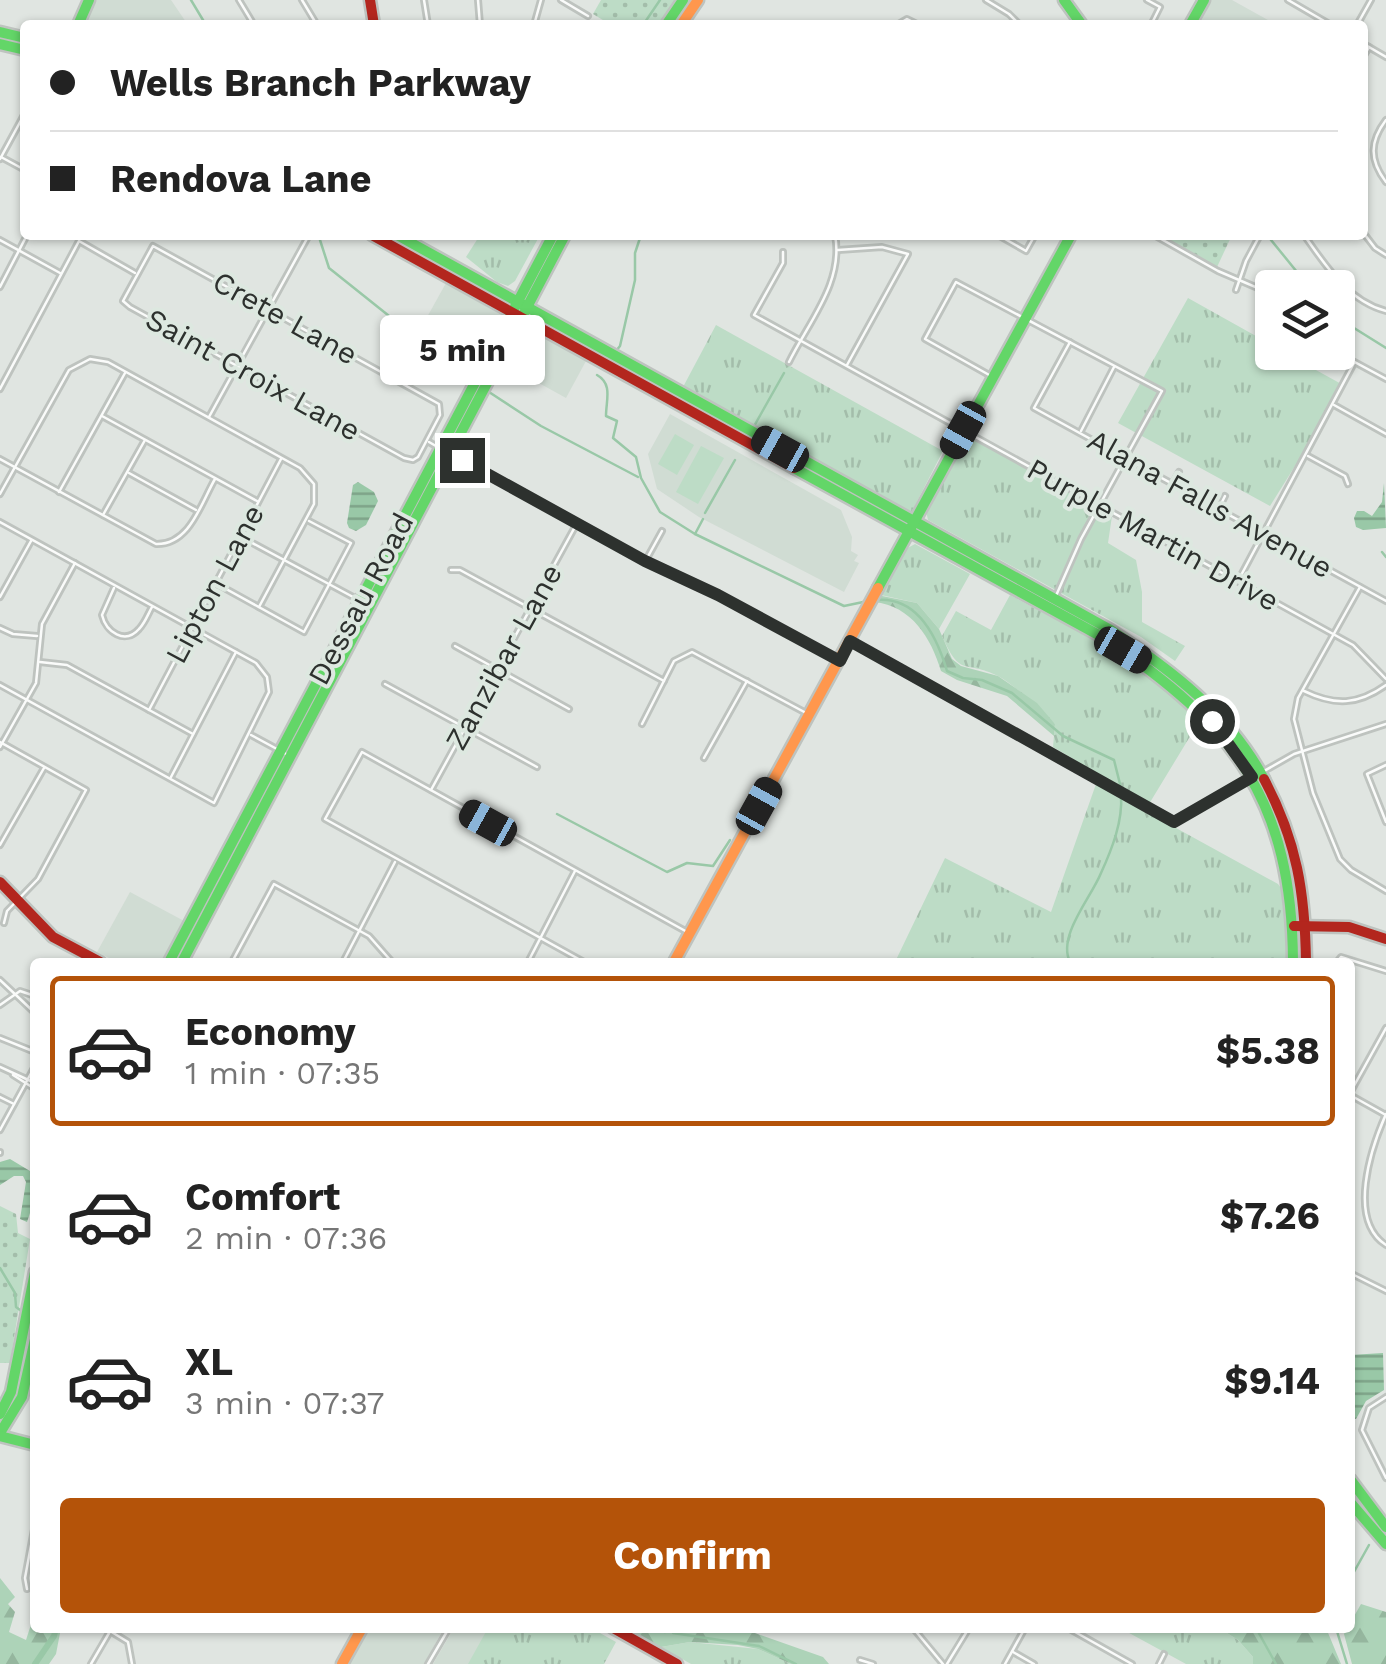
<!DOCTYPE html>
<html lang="en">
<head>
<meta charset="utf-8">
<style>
  :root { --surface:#fff; --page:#f2f2f2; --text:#222; --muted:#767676; --line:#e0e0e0; --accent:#b45309 }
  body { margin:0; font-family:"Work Sans",sans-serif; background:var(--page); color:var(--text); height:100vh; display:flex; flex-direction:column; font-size:38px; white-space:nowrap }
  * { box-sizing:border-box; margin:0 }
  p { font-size:32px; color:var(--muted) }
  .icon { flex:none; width:55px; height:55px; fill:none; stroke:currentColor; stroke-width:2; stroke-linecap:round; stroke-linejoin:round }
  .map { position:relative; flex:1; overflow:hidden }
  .panel { position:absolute; left:30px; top:958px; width:1325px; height:675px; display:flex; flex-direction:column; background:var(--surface); border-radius:10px; box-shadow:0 2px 8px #0004 }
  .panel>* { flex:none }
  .guide { position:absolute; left:20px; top:20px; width:1348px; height:220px; border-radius:10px; box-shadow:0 2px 8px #0004; display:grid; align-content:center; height:220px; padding:0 30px; background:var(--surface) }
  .tools { position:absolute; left:1255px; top:270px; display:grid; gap:20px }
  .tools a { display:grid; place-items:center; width:100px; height:100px; border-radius:10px; background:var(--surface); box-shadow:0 2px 8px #0004; font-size:50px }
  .end { position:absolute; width:45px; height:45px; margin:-22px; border:12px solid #2d312e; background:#fff; box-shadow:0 0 0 5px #fff }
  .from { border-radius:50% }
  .bubble { position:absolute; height:70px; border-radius:10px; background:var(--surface); box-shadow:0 2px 8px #0004; font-size:32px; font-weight:700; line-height:70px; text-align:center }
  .car { position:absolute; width:30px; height:60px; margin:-30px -15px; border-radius:12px; box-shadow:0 0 8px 2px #0007; background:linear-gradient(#222 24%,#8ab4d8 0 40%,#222 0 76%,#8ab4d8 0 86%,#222 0) }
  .guide b { display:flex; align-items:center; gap:35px; height:95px; font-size:38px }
  .guide b+b { border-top:2px solid var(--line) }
  .guide i { width:25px; height:25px; background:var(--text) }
  ul { padding:18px 0 0; list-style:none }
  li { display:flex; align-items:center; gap:30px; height:150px; margin:0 20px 15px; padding:0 10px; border:5px solid transparent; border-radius:10px }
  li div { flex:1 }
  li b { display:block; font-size:38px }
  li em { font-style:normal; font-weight:700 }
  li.active { border-color:var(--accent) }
  li>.icon { width:90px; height:90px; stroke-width:1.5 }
  .primary-button { display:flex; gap:20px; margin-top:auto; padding:20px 30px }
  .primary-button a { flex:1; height:115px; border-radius:10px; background:var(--accent); color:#fff; font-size:40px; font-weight:700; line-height:115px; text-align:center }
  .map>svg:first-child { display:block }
</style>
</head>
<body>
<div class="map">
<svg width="1386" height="1664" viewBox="0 0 1386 1664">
  <defs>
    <pattern id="grass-tufts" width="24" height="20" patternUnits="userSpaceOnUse" patternTransform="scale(2.5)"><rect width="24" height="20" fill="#bddcc6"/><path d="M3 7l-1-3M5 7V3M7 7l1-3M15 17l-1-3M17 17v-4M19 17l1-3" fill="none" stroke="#a3bdaa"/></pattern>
    <pattern id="forest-firs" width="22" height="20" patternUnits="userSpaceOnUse" patternTransform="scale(2.5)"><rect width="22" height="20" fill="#add3b8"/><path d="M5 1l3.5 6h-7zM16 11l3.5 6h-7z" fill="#95b69e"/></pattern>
    <pattern id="park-dots" width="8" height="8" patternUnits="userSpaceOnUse" patternTransform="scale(2.5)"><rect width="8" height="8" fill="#bddcc6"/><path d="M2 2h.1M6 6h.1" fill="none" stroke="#a3bdaa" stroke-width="1.8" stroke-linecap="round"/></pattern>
    <pattern id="water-rules" width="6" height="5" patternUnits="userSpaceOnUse" patternTransform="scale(2.5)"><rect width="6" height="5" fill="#99c8a7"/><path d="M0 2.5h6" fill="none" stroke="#7da388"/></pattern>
  </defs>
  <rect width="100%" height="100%" fill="#e0e5e1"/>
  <g fill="#d0dcd3">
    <path d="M94,0h77l17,25h-102z"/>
    <path d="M1210,0h22l45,25h-81z"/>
    <path d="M446,283l57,33 -20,36 -57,-33z"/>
    <path d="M527,328l59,33 -20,37 -60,-33z"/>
    <path d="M670,414l171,96 11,27 -1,14 7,4 -4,6 5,2 -15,29 -145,-75 -42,-28 -9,-35z"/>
    <path d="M130,892l56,30 -23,40h-46l-20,-10z"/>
    <path d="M369,1628h75l-20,36h-75z"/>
    <path d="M454,1628h26l7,3 -18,33h-36z"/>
  </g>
  <g fill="url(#grass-tufts)">
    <path d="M480,235h60l-25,46 -7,5 -11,-4 -31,-25z"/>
    <path d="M1188,298l84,47v7l13,1 60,33 -75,120 -152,-83z"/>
    <path d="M716,325l227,126 -32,62 -228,-126z"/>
    <path d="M965,435l147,81 -4,27 28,17 6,32v30l43,24 -10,15 -34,-24 -213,-117 -2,-9z"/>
    <path d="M915,544l55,30 -31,55 -22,-26 -36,-8 21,-44z"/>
    <path d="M1010,595c66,36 139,67 190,125l-51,84 -96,-57 2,-23c-18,-15 -37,-37 -57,-48 -34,-17 -37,3 -56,-40l14,-25 35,19z"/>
    <path d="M1096,784l182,100c15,18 10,55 9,78h-392l50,-104 106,54z"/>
    <path d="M488,1628h103l25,14 -12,22h-136z"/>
    <path d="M1120,1628h99l19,12 15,17v7h-67z"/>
    <path d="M690,1642l68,7 33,15h-100l-30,-17z"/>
  </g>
  <g fill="url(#forest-firs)">
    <path d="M877,595l40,8 22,26 13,30 9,7 37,10 39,27 18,21 -1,12 -47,-40 -50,-16 -16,-9c-10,-33 -29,-65 -67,-69z"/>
    <path d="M0,1578l15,19 -7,7 7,8 -6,20 17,8 9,-28v16h26l-5,26 -7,10h-49z"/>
    <path d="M1361,1604l25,8v52h-34l-8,-30z"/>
    <path d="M624,1628h63l21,3 1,-3h32l82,29 6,7h-38l-33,-15 -20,-4 -48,-3 -29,5z"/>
    <path d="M1219,1628h107l15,36h-88v-7l-15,-17z"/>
  </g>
  <g fill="url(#park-dots)">
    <path d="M601,0h76l-17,25h-49l-18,-11z"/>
    <path d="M1160,235h72l-15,32z"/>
    <path d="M0,1206l16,8 2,19 12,6 -20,124h-10z"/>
  </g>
  <g fill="#bddcc6">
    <path d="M675,434l19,11 -17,30 -19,-11z"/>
    <path d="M701,446l23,12 -26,46 -22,-12z"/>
  </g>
  <g fill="url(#water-rules)">
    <path d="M358,482l16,10 4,9 -12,24 -10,6 -7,-3 -2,-5 6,-38z"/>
    <path d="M1384,483l2,45 -23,2 -7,-3 -2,-9 3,-7h7l8,5 10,-14z"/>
    <path d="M10,1159l25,15c0,18 -1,29 -8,48l-7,-3 6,-37 -3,-6h-9l-14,9v-23z"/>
    <path d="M1383,1353l1,37 -18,11 -10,18 -6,-1v-63z"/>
  </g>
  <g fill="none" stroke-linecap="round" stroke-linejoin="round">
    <g stroke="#99c8a7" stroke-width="2.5">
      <path d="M191,0l15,25"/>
      <path d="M643,25l17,-25"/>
      <path d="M1267,235l43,53"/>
      <path d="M320,240l9,28 134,107 78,51 97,51"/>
      <path d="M1338,318l48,30"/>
      <path d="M616,351l4,-5 15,-66v-27l6,-18"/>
      <path d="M597,375c16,9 9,25 9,41l11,5 -4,17 23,19 5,21 19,34 35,22 149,72 24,-5"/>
      <path d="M753,428l31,-55"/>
      <path d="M705,513l30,-53"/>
      <path d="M695,534l8,-15"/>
      <path d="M1382,552l4,5"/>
      <path d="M876,600c41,-4 61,37 71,71l16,7 19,2 30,13 51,43 51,24 7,28"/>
      <path d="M557,814l110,58 20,-9 26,3 17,-26"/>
      <path d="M740,822l5,-13 9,-10 3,2"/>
      <path d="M1070,962c-13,-26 21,-64 31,-89 11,-24 22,-52 20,-78"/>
      <path d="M0,1268l15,25 1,14 8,6"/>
      <path d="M30,1318l5,8"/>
      <path d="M35,1404v6"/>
      <path d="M1350,1579l19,-34"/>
      <path d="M652,1628l13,4"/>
      <path d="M1256,1628l20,36"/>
      <path d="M1336,1628l11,36"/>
      <path d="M673,1633l86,13 37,18"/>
    </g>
    <path stroke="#99c8a7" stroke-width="6" d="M35,1664l19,-28 2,-8"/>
    <defs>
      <g id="street">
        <path d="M239,0l15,25"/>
        <path d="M302,0l15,25"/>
        <path d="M424,0l4,25"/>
        <path d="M478,0l2,25"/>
        <path d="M561,0l27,16"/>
        <path d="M986,0l23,14 11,11"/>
        <path d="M1147,0l13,7 -9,18"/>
        <path d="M1288,0l43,25"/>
        <path d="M534,25l7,-25"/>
        <path d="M897,25l10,-6 12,6"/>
        <path d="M1357,25l14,-25"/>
        <path d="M1362,43l24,14"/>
        <path d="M1362,59l7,-12"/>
        <path d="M1386,120c-16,21 -17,40 0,62"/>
        <path d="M1,157l24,13"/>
        <path d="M0,159l25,-46"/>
        <path d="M1362,231l13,17 11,7"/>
        <path d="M998,235l28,16 9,-16"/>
        <path d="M1154,235l64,36 54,23"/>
        <path d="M1304,235c22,31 44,66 82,76"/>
        <path d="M0,240l60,33"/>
        <path d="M153,246l286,158 1,11 -22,42 -5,3 -9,-2 -274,-151 -7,-6z"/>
        <path d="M838,250l44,-3 26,7 -61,111"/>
        <path d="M783,252v11l-29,52 599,330 33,34"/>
        <path d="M0,287l27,-52"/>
        <path d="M1236,290l10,-29 14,-26"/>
        <path d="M1070,342l-36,66 352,193"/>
        <path d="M1336,352l50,27"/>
        <path d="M789,362c20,-41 55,-80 46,-127"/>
        <path d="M991,376l-66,-37 31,-57 206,109 -81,148 -26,59"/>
        <path d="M0,389l79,-148 56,32"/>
        <path d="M1334,405l52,29"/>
        <path d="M102,416l155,85"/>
        <path d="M209,417l100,-182"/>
        <path d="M1081,431l33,-64"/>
        <path d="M429,442l19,11"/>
        <path d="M1308,456l37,20 3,8"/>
        <path d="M0,459l156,85c34,1 45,-41 59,-65"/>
        <path d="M462,460l183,101 73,34 120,65"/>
        <path d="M129,473l67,37"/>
        <path d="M1173,483l6,-11"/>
        <path d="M59,492l66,-119"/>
        <path d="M0,494l69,-124 21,-11 18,3 192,106 14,16v20l-55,103"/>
        <path d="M1219,508l6,-12"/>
        <path d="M103,515l42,-75"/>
        <path d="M0,522l256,141 11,14 2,15 -55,111 -214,-118"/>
        <path d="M243,538l125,67"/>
        <path d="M646,560l16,-29"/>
        <path d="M451,570h9l204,111"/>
        <path d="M1238,581l116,-218"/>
        <path d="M217,584l87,48 47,-89 -42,-22"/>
        <path d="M1360,587l-62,111 -4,21 19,74 27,66 11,11 35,21"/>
        <path d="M114,588l-12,27c4,17 23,30 37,14 6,-6 9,-15 13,-22"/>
        <path d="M0,597l31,-56"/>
        <path d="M0,628l13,6 24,2"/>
        <path d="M852,642l322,180 120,-68 92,-30"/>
        <path d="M455,646l114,63"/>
        <path d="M40,662l27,3 126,69"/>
        <path d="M385,684l152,83"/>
        <path d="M1304,691c31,15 54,14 82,-6"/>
        <path d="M149,710l132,-251"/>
        <path d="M642,724l32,-63 18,-9 116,62"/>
        <path d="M251,735l37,20"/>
        <path d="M0,742l86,48 -48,89 -31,32 -3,12"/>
        <path d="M0,747l36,-64 6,-59 33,-61"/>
        <path d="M704,758l43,-77"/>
        <path d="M1386,765l-19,9 19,48"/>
        <path d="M171,777l65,-125"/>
        <path d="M431,790l145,-265"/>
        <path d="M0,845l44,-77"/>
        <path d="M232,962l42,-78 95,52 23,26"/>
        <path d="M343,962l52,-100"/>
        <path d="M528,962l47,-91"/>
        <path d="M584,962l-259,-143 37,-67 327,181"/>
        <path d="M1337,962l4,-5 45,14"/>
        <path d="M0,980l35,33"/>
        <path d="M0,1005l20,-14 15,5"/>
        <path d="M0,1038l35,14"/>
        <path d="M0,1067l35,16"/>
        <path d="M13,1075l22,14"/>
        <path d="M1350,1093l36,-65"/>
        <path d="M1350,1095l34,19"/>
        <path d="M0,1097l14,7"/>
        <path d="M1386,1114c-15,34 -39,106 0,131"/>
        <path d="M0,1130l35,-64"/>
        <path d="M0,1152v1"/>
        <path d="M1350,1273l36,18"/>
        <path d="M1386,1397l-17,11 -7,22 24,48"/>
        <path d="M27,1589l-2,-11 10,-54"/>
        <path d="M913,1628l30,36"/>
        <path d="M1068,1628l64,36"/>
        <path d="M110,1631l18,11 4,22"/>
        <path d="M1013,1652l21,12"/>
        <path d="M860,1660l13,4"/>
        <path d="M91,1664l21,-36"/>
        <path d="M428,1664l21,-36"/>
        <path d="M947,1664l22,-36"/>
        <path d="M1005,1664l20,-36"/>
        <path d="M1159,1664l5,-10"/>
      </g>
      <g id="fast">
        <path d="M1064,0l18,25"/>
        <path d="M78,25l11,-25"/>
        <path d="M666,25l17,-25"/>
        <path d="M1190,25l14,-25"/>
        <path d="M0,32l25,6"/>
        <path d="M0,44l25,6"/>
        <path d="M397,235l712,394c61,40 121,85 155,150"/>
        <path d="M794,468l310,170c131,87 188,163 189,324"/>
        <path d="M878,588l193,-353"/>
        <path d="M169,962l384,-727"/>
        <path d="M182,962l383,-727"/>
        <path d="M0,1414l11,-22 24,-120"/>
        <path d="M0,1433l22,-36 13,-58"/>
        <path d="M0,1436l35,9"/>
        <path d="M1350,1479l36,48"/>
        <path d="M1350,1502l36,42"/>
      </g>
      <g id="slow">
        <path d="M681,25l17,-25"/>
        <path d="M674,962l204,-374"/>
        <path d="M342,1664l20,-36"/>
      </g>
      <g id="jam">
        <path d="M370,0l4,25"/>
        <path d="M372,235l422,233"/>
        <path d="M1264,779c33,62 41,114 42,183"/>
        <path d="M0,882l53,55 47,25"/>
        <path d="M1294,926l55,1 37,12"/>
        <path d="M613,1628l64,36"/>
      </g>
    </defs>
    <use href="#street" stroke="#bec3bf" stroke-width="8"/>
    <use href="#fast" stroke="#bec3bf" stroke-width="15"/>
    <use href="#slow" stroke="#bec3bf" stroke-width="15"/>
    <use href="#jam" stroke="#bec3bf" stroke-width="15"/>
    <use href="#street" stroke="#fafbfa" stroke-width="2.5"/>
    <use href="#fast" stroke="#63d668" stroke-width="10"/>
    <use href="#slow" stroke="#ff974d" stroke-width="10"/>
    <use href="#jam" stroke="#b3261e" stroke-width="10"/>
  </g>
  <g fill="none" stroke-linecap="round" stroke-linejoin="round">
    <path stroke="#2d312e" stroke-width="12" d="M462,460l183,101 73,34 122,66 10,-20 324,181 78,-45 -40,-56"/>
  </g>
  <g text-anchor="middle" stroke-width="8" stroke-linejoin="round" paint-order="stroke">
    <g font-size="30" fill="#2d312e" stroke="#dde8e0">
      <text transform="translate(285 318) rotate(29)" y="10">Crete Lane</text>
      <text transform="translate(253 375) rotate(29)" y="10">Saint Croix Lane</text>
      <text transform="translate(1210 504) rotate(29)" y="10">Alana Falls Avenue</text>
      <text transform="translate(1153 535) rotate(29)" y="10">Purple Martin Drive</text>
      <text transform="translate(215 584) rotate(-62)" y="10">Lipton Lane</text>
      <text transform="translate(361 599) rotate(-62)" y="10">Dessau Road</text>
      <text transform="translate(504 657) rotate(-61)" y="10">Zanzibar Lane</text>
    </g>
  </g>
</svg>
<div class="tools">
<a><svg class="icon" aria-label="layers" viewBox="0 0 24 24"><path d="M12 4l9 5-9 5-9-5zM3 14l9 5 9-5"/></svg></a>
</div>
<i class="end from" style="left:1212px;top:721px"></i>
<i class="end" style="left:462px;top:460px"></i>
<div class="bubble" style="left:380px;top:315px;width:165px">5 min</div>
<i class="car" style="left:963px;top:430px;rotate:209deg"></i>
<i class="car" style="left:780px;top:449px;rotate:299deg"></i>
<i class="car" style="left:1123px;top:650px;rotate:120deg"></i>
<i class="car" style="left:759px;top:806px;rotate:29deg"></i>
<i class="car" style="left:488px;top:823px;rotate:299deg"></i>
<div class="guide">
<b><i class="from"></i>Wells Branch Parkway</b>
<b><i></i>Rendova Lane</b>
</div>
<section class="panel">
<ul>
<li class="active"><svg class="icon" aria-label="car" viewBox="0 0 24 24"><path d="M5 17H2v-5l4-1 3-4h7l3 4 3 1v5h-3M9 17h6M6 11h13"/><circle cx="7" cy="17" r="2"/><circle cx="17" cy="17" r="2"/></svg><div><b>Economy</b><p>1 min · 07:35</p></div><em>$5.38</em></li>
<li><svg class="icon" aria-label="car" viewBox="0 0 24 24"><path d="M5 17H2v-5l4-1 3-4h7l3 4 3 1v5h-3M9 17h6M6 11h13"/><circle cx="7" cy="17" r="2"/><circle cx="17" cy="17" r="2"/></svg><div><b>Comfort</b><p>2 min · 07:36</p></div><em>$7.26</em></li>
<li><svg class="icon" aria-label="car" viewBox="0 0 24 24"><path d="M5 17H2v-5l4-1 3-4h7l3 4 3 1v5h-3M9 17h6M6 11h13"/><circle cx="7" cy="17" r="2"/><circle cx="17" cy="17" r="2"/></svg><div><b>XL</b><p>3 min · 07:37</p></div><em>$9.14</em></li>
</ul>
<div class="primary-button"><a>Confirm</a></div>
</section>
</div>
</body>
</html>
